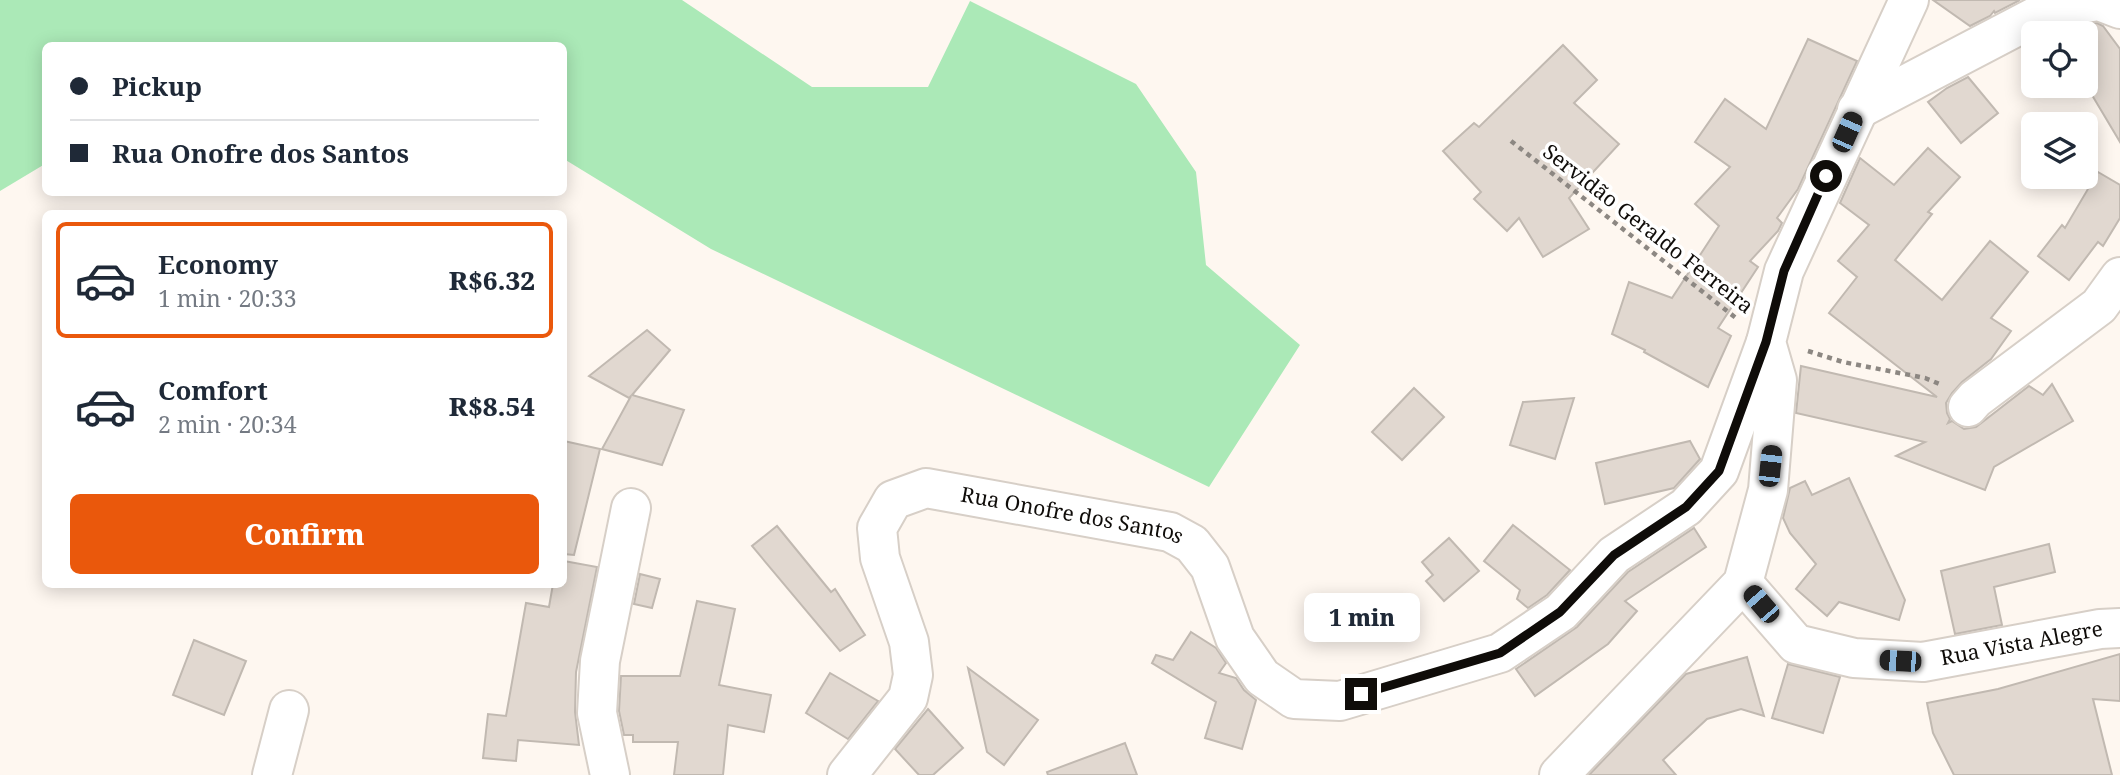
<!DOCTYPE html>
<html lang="en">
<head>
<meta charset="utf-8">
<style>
  :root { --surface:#fff; --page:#f6f6f7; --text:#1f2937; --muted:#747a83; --line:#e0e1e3; --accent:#ea580c }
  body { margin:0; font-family:"Noto Serif",serif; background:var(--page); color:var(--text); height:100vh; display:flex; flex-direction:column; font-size:26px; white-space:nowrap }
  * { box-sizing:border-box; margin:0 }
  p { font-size:23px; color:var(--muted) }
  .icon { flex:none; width:38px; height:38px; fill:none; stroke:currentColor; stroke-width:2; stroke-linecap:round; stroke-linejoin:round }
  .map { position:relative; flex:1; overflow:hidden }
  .panel { position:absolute; left:42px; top:210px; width:525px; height:378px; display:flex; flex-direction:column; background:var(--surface); border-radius:10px; box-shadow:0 4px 18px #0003 }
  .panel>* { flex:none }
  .guide { position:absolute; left:42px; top:42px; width:525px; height:154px; border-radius:10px; box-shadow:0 4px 18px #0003; display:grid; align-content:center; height:154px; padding:0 28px; background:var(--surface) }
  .fabs { position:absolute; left:2021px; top:21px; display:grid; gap:14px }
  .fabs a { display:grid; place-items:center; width:77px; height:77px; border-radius:10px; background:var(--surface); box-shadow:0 4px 18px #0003; font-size:35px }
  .end { position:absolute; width:32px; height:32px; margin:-16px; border:9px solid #0f0c09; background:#fff; box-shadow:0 0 0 4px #fff }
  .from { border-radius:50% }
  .bubble { position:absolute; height:49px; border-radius:10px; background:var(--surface); box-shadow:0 4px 18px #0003; font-size:23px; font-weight:800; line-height:49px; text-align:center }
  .car { position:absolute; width:21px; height:42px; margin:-21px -10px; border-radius:9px; box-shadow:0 0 5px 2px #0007; background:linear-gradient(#222 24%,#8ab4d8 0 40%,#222 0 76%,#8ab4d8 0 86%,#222 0) }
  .guide b { display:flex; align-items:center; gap:24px; height:66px; font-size:26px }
  .guide b+b { border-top:2px solid var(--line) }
  .guide i { width:18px; height:18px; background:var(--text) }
  ul { padding:12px 0 0; list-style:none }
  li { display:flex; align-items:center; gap:21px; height:116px; margin:0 14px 10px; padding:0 14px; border:4px solid transparent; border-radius:10px }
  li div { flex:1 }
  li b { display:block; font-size:26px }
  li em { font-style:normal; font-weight:800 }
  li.on { border-color:var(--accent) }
  li>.icon { width:63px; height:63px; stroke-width:1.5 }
  .cta { display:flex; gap:14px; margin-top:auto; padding:14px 28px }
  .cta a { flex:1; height:80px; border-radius:10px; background:var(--accent); color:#fff; font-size:28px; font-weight:800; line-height:80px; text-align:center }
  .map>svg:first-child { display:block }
</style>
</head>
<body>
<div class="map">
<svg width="2120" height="775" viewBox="0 0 2120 775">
  <rect width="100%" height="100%" fill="#fef7f0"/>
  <path fill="#abe9b7" d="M0,0h682l130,87h116l42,-86 166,83 60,88 10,93 94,80 -91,142 -498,-238 -147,-90v-113h-518l-1,118 -45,27z"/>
  <g fill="#e1d8d0" stroke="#c1b9b1" stroke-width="2">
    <path d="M1933,0h87l-25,13 -1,-2 -4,5 -20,10z"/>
    <path d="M2097,23l6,3 17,23v93l-34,-57v-52h-35l8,-4z"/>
    <path d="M1808,39l49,22 -59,128 -21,29 5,5 -4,8 -28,30 8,6 -40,61 13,8 -23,51 -64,-35 1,-2 -33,-16 17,-52 43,16 47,-72 -24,-22 35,-37 -35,-25 30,-43 41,30z"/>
    <path d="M1563,45l34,35 -23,23 45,41 -50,54 20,31 -46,28 -24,-39 -12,13 -33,-32 7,-7 -38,-41 31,-28 5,4z"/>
    <path d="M1968,77l30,36 -37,30 -33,-41 19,-14z"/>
    <path d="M1928,148l32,29 -32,35 4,2 -37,46 47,40 48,-59 38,31 -37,46 20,13 -20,28 -29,23 -10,11 -6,10 1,10 3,6 -2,4 4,-2 12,8 12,-2 53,-41 14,9 9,-11 21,37 -79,46 -9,23 -89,-34 29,-14 -129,-29 5,-47 136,31 -108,-84 28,-36 -19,-16 31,-36 -29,-22 20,-45 34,27z"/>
    <path d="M2098,172l22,13v33l-17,28 -5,-4 -29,38 -31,-24 24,-31 3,3z"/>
    <path d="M647,330l23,20 -38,45 52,15 -22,55 -60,-16 29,-53 -2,2 -40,-22z"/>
    <path d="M1414,388l30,29 -42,43 -30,-28z"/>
    <path d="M1574,398l-19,61 -45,-14 13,-43z"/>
    <path d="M564,441l36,8 -26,106 -10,-1z"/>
    <path d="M1690,441l10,18 -26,29 -69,16 -9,-41z"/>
    <path d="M1849,478l56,122 -6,20 -60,-18 -12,14 -31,-27 20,-25 -26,-31 -7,-15 7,-30 15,-7 7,14z"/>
    <path d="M1513,525l57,45 -23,25 -19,13 -11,-9 3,-9 -36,-29z"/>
    <path d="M777,526l54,66 4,-3 30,46 -25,16 -88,-105z"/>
    <path d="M1694,528l12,19 -81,54 12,10 -29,33 -73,52 -19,-27 61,-42 51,-55z"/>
    <path d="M1449,538l30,33 -35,30 -18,-20 7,-6 -11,-13z"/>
    <path d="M2049,544l6,28 -61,15 8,38 -47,9 -14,-63z"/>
    <path d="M564,561l33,6 -21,105 -1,40 4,33 -61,-5 -2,21 -33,-3 5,-44 18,2 20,-113 23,4 4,-23h11z"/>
    <path d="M640,574l20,5 -8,29 -18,-4z"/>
    <path d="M697,601l38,8 -16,76 52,10 -7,37 -36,-7 -5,50h-49l4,-33h-45v-7h-9l-5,-24 2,-35h59z"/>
    <path d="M1191,632l25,16 10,15 -7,10 17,5 8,12 12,10 -14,49 -37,-11 11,-36 -64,-39 4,-8 17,5z"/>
    <path d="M194,640l52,21 -22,54 -51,-20z"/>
    <path d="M2120,654v47l-27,-2 19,76h-158l-21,-42 -6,-30 71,-14z"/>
    <path d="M1747,657l17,59 -23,-7 -34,10 -44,41 13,15h-87l97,-101z"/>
    <path d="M1788,664l52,13 -17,56 -51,-15z"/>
    <path d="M968,668l70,52 -34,45 -17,-13z"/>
    <path d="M830,673l48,28 -30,38 -42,-26z"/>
    <path d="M928,709l35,39 -30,27h-14l-24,-26z"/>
    <path d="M1125,743l12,32h-89l-1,-3z"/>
  </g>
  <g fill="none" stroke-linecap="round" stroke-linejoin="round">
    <defs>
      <g id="minor">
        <path d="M1857,110l195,-102 47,-7 21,8"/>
        <path d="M1968,407l7,-8 124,-93 21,-29"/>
        <path id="s1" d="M1743,583l53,61 58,14 69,4 177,-33 20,-1"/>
        <path d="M272,775l17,-65"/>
        <path d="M610,775l-13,-62 3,-52 31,-153"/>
        <path id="s2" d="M847,775l61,-77 5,-23 -4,-33 -29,-84 -3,-30 16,-28 33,-12 244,44 22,12 18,23 25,71 27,39 32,22 46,2 160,-48 61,-41 53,-57 72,-48 33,-36 47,-129"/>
        <path d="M1559,775l184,-192 25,-93 9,-110 -11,-38 18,-71 125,-271"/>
      </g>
    </defs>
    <use href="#minor" stroke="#d7cfc7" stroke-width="42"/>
    <g stroke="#8c8782" stroke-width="4.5" stroke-dasharray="5 5" stroke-linecap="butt">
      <path d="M1511,141l225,177"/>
      <path d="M1808,351l35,11 82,16 17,7"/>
    </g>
    <use href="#minor" stroke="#fff" stroke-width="38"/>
  </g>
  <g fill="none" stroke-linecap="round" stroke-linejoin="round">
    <path stroke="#0f0c09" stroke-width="9" d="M1361,694l139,-41 60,-41 54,-57 72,-48 33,-36 47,-129 18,-71 42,-95"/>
  </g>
  <g text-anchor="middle" stroke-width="7" stroke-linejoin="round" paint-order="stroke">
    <g font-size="21" fill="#0f0c09" stroke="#fff">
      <text transform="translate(1648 229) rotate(38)" y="7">Servidão Geraldo Ferreira</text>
      <text dy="7" stroke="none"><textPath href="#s2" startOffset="490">Rua Onofre dos Santos</textPath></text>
      <text dy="7" stroke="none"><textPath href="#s1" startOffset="310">Rua Vista Alegre</textPath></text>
    </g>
  </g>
</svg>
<div class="fabs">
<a><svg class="icon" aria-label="locate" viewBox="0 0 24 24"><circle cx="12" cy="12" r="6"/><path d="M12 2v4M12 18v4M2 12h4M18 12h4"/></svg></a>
<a><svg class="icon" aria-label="layers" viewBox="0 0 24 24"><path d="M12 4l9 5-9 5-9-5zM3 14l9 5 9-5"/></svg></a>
</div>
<i class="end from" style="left:1826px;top:176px"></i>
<i class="end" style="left:1361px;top:694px"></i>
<div class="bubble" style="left:1304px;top:593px;width:116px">1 min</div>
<i class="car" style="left:1847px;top:132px;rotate:24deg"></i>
<i class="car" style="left:1770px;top:466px;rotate:6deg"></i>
<i class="car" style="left:1761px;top:604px;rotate:319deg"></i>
<i class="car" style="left:1900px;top:661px;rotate:273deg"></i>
<div class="guide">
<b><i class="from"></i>Pickup</b>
<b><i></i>Rua Onofre dos Santos</b>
</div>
<section class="panel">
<ul>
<li class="on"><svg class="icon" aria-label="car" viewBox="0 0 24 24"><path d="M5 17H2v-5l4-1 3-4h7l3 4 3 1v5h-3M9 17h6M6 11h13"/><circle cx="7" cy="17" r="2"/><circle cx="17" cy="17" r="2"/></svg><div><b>Economy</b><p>1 min · 20:33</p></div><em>R$6.32</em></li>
<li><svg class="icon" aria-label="car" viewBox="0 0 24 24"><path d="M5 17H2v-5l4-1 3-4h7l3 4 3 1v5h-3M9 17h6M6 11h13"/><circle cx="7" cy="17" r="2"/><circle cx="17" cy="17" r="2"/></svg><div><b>Comfort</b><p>2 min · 20:34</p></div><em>R$8.54</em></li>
</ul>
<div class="cta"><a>Confirm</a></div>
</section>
</div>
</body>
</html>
